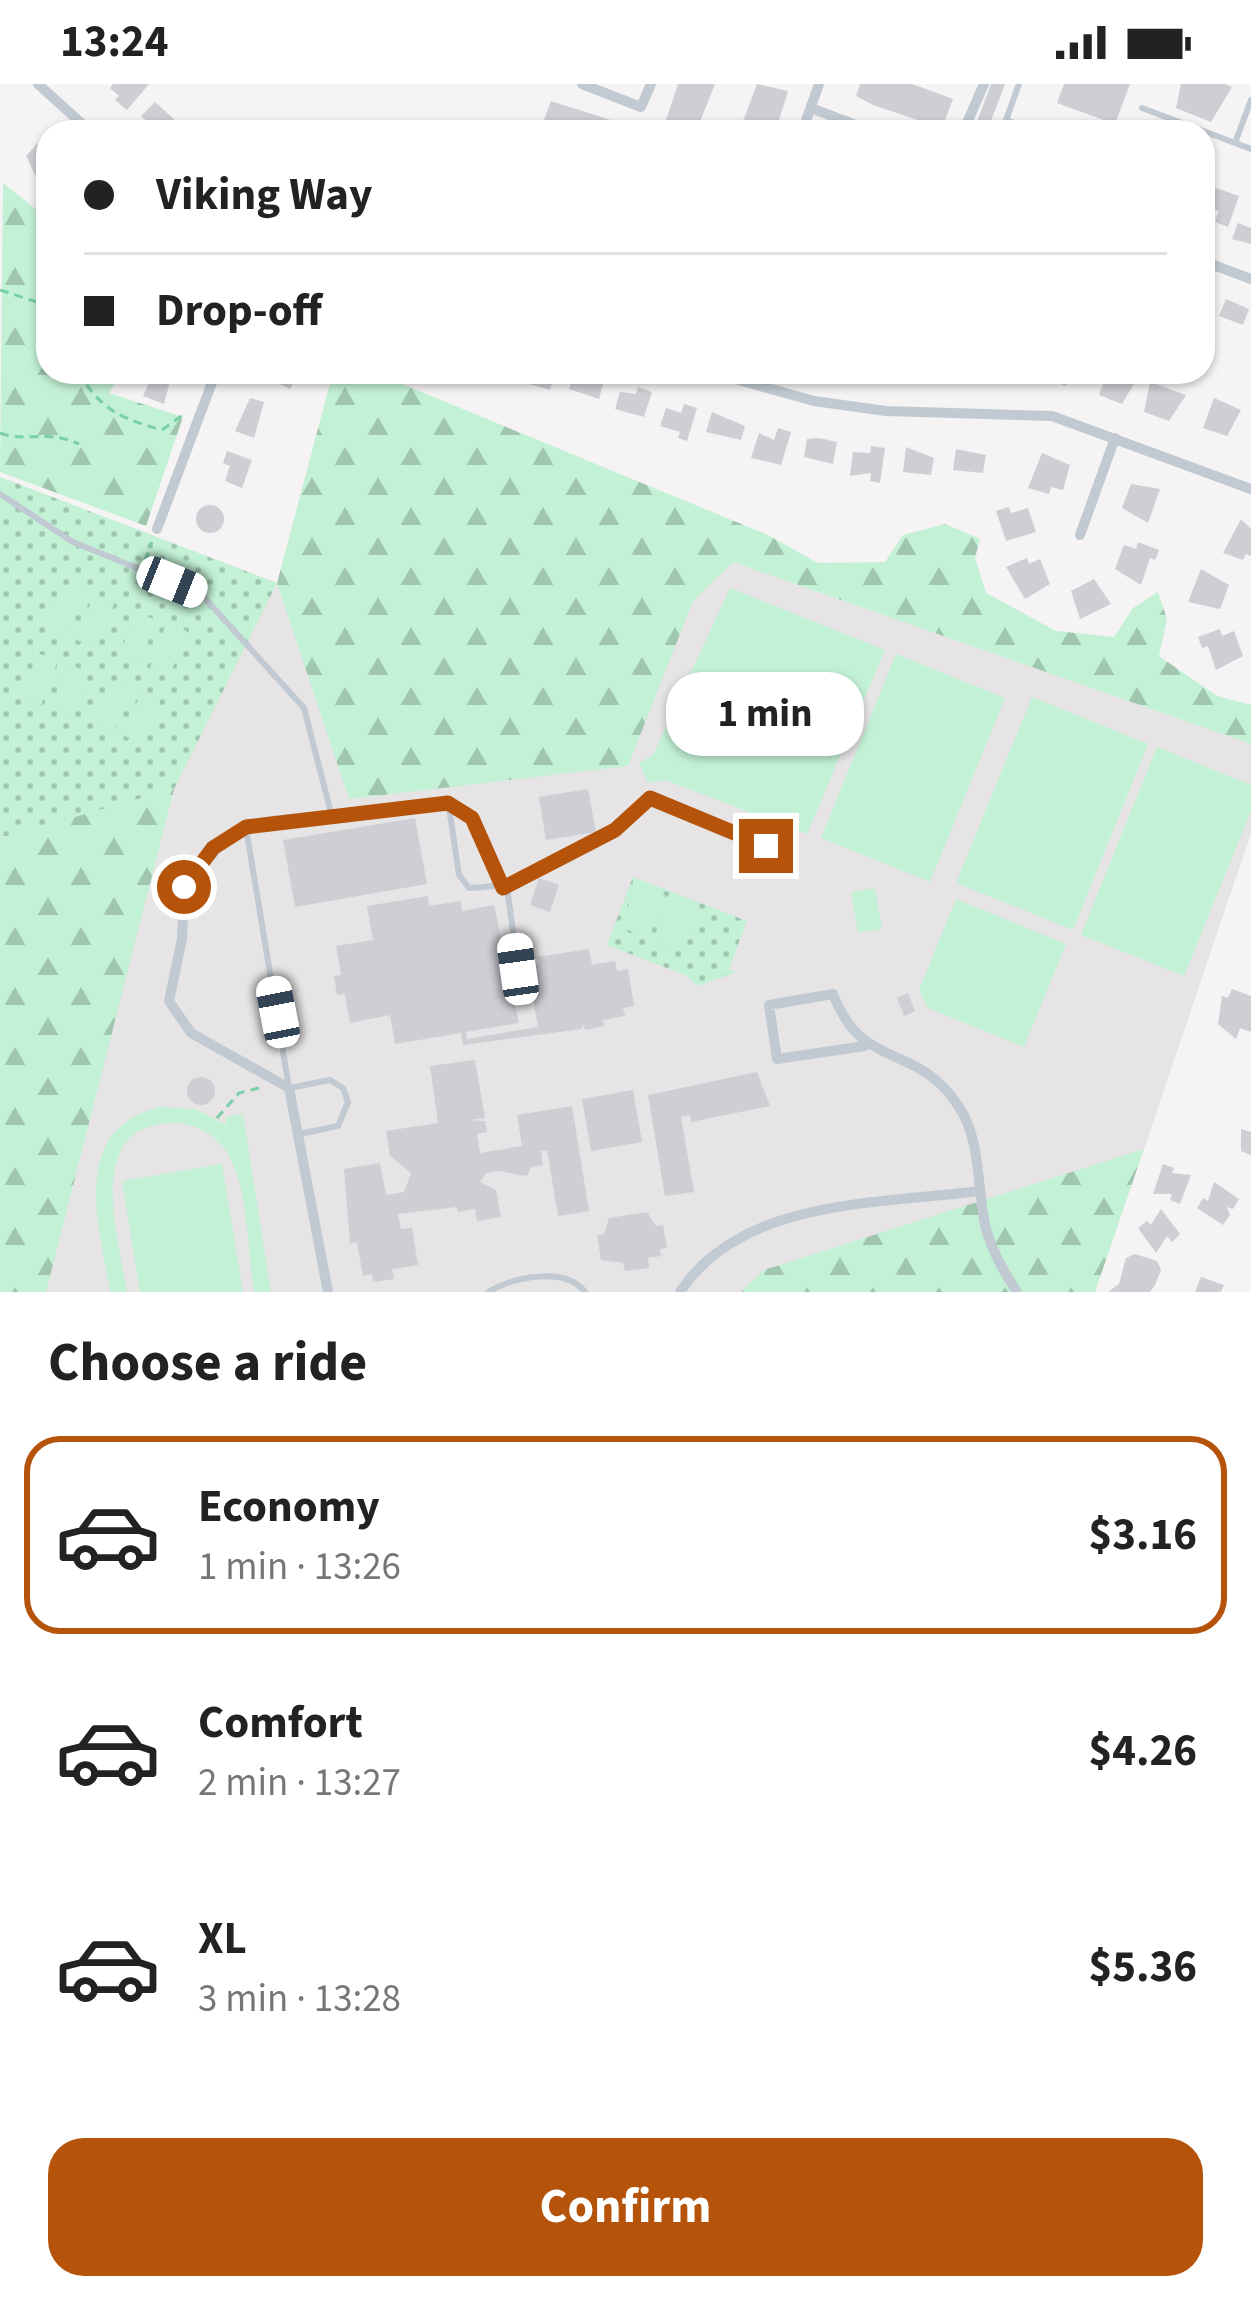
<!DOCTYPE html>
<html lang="en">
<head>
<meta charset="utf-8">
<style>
  :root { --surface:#fff; --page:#f2f2f2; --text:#222; --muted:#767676; --line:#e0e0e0; --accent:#b45309 }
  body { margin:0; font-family:"Source Sans 3",sans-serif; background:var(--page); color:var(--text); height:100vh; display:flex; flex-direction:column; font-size:45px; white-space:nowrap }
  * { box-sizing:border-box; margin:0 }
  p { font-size:39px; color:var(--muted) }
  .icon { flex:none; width:66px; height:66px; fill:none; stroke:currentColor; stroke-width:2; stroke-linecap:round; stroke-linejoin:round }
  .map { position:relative; height:1208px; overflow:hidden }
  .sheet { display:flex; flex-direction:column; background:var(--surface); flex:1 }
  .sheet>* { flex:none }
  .hud { position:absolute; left:36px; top:36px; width:1179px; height:264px; border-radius:36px; box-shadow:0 3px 9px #0004; display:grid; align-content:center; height:264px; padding:0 48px; background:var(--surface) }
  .end { position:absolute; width:54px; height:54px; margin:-27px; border:15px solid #b45309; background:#fff; box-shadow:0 0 0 6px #fff }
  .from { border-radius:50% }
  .bubble { position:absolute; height:84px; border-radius:36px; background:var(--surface); box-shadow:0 3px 9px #0004; font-size:39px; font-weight:700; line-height:84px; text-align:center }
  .car { position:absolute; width:36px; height:72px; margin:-36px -18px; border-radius:15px; box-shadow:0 0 9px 3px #0007; background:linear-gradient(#fff 24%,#345 0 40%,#fff 0 76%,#345 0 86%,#fff 0) }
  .hud b { display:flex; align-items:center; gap:42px; height:114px; font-size:45px }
  .hud b+b { border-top:3px solid var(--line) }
  .hud i { width:30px; height:30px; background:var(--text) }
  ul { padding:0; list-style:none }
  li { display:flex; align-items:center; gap:36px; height:198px; margin:0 24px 18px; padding:0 24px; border:6px solid transparent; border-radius:36px }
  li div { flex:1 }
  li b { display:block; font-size:45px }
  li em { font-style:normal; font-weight:700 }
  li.current { border-color:var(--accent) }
  li>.icon { width:108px; height:108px; stroke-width:1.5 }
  h2 { padding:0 48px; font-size:54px; line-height:144px }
  .button { display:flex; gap:24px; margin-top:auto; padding:24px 48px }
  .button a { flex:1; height:138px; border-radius:36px; background:var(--accent); color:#fff; font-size:48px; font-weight:700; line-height:138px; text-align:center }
  .status { display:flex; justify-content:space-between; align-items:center; height:84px; padding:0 60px; background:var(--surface); direction:ltr }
  .status svg { height:33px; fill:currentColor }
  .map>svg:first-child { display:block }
</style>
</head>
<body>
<div class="status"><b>13:24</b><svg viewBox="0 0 49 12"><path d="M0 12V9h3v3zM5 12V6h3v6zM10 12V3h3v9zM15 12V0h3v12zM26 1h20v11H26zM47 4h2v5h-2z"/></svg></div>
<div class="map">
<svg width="1251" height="1208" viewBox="0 0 1251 1208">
  <defs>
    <pattern id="green-dots" width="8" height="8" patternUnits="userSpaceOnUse" patternTransform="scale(3)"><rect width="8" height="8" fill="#c3f1d5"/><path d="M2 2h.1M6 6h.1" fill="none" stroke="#a0c6b0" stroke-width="1.8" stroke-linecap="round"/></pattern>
    <pattern id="forest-firs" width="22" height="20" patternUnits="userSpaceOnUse" patternTransform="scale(3)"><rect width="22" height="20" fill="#c3f1d5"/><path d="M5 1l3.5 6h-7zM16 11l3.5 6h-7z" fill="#a0c6b0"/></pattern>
  </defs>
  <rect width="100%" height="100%" fill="#f5f3f3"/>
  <path fill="#e6e4e5" d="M0,393l277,106 181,149 275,-170 518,182v89l-107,316 -229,128 -37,15h-878z"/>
  <g fill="url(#green-dots)">
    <path d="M0,393l277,106 -103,206 -174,49z"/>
    <path d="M633,793l114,44 -18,48 7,3 -38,14 -13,-11 -78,-30z"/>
  </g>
  <g fill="url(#forest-firs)">
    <path d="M3,99l45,36v153h73l-12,21 74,24 -37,109 -146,-54z"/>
    <path d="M333,288h40l395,163 50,28 67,-1 18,-27 42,-11 35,15 -5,19 11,35 70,38 58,6 19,-29 25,-16 9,27 -8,37 58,40 34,9v39l-518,-182 -40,39 -65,165 -279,33 -72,-216z"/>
    <path d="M174,705l-128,503h-46v-454z"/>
    <path d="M1144,1065l-49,143h-354l23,-22z"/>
  </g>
  <g fill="#c3f1d5">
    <path d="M63,501l20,7 -16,44 -21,-7z"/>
    <path d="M730,504l155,62 -78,184 -142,-54 -17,3 -9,-20 14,-8z"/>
    <path d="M93,512l21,8 -17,44 -20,-8z"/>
    <path d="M136,528l20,8 -16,44 -21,-8z"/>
    <path d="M166,540l21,7 -17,44 -20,-7z"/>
    <path d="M37,569l21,7 -17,45 -20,-8z"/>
    <path d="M896,570l109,44 -75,184 -109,-44z"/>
    <path d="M68,580l20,8 -16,44 -21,-8z"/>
    <path d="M110,596l21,8 -17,44 -20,-8z"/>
    <path d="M141,607l20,8 -16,44 -21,-7z"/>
    <path d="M1032,613l116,47 -75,186 -117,-47z"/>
    <path d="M1157,663l94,38v26l-67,165 -103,-41z"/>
    <path d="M637,800l28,11 -16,43 -29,-11z"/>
    <path d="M875,804l7,41 -24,4 -7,-41z"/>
    <path d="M670,813l29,11 -17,43 -29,-11z"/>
    <path d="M956,815l110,45 -42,103 -96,-39 -9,-18z"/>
    <path d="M160,1023l36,2 30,16v-8l17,-3 28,178h-17c-7,-41 -5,-101 -26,-138 -11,-19 -33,-31 -55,-31 -91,1 -54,115 -46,169h-17c-11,-68 -42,-162 50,-185z"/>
    <path d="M222,1080l21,128h-103l-18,-111z"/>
  </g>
  <g fill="#cdcfd5">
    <path d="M113,0h36l-22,26 -12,-10 4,-4 -9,-8z"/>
    <path d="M678,0h37l-19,48h-34z"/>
    <path d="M757,0l31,7 -11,36 -4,5h-34z"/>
    <path d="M860,0h52l41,15 -11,29 -69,-23 -17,-9z"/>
    <path d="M991,0h14l-16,42 -12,-4z"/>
    <path d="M1064,0h66l-15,40 -58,-21z"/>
    <path d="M1181,0h44l7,3 -21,35 -35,-14z"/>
    <path d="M551,17l69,22 14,9 -94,-1z"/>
    <path d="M155,18l21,19 -11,11h-19l6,-6 -11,-10z"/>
    <path d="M38,59l10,9v19l-10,10 -12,-25z"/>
    <path d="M1213,103l26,9 -11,31 -13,-5 4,-11 -13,-5z"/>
    <path d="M1238,139l13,5v16l-19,-5z"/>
    <path d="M1226,215l23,10 -6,16 -24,-9z"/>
    <path d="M154,288l18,2 -8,30 -21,-8z"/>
    <path d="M254,288h39l3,5 -6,12z"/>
    <path d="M525,288h31l-6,18 -28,-8z"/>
    <path d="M574,288l31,5 -6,22 -30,-10z"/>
    <path d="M1044,288h28l-6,14 -24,-9z"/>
    <path d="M1107,288l31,5 -16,27 -23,-9z"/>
    <path d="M1150,298l36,13 -17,26 -25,-9z"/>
    <path d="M638,303l14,5 -8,25 -29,-8 5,-17 16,2z"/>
    <path d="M250,314l14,4 -10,36 -19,-7z"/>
    <path d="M1214,314l27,12 -14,26 -24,-8z"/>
    <path d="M684,320l13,4 -10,33 -9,-3 2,-6 -20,-6 6,-18 15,5z"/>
    <path d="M712,328l33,14 -4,14 -35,-8z"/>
    <path d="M778,344l13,4 -10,33 -30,-7 8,-25 15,7z"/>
    <path d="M819,354l18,4 -4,22 -29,-7 3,-18z"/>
    <path d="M871,362l14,2 -5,35 -10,-2 1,-8 -21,3 3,-24 17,1z"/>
    <path d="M906,363l28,11 -3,17 -28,-3z"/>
    <path d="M956,365l30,6 -3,18 -30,-3z"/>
    <path d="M227,367l25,9 -10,28 -17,-7 5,-15 -7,-3z"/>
    <path d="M1042,369l28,12 -7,25 -12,-3 -2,7 -21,-6z"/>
    <path d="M1131,400l29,5 -12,34 -26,-15z"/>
    <circle cx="210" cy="435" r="14"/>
    <path d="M1009,423l2,6 17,-5 8,24 -30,9 -10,-30z"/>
    <path d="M1241,435l10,10v27l-5,-2 -3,6 -20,-7z"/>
    <path d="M1138,458l21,8 -4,10 -5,-2 -9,27 -26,-16 9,-24 12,4z"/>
    <path d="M1027,474l2,6 11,-5 10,25 -25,15 -19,-32z"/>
    <path d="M1201,485l28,16 -9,24 -32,-7z"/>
    <path d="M1094,495l17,25 -31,15 -9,-28z"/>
    <path d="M1220,545l2,7 12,-5 9,25 -27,14 -8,-24 -6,2 -4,-11z"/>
    <path d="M588,705l8,43 -50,8 -7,-43z"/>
    <path d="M415,734l12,66 -132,23 -12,-67z"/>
    <path d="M539,794l20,7 -9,27 -20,-7z"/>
    <path d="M428,812l1,10 32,-5 1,10 32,-6 25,118 -53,9 1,7 71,-12 -11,-62 12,-2 -1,-6 51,-8 3,16 23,-4 2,10 11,-2 6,37 -11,2 2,8 -22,4 1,6 -19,4 -1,-6 -3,5 -118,16 -2,-12 -66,11 -5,-29 -40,8 -5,-29 -8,1 -3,-19 7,-1 -5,-29 37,-6 -6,-34z"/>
    <path d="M1232,905l19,7v36l-11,-4 -4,11 -18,-15 4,-28 6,2z"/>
    <path d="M908,909l7,18 -11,5 -7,-18z"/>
    <path d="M475,976l10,58 -16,2 16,1 2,11 -10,2 3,19 42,-7 -5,-31 55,-9 17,105 -31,5 -11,-66 -6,1 2,14 -12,2 -4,9 -29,-5 -12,2 -6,9 16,8 5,27 -24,4 -2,-12 -17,3 -1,-5 -59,7 3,15 11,-1 6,37 -26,4 2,10 -21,3 -1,-8 -9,2 -6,-34 -7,2 -6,-75 36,-6 6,32 18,-3 7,-19 -21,-17 -4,-25 52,-8 -8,-57z"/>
    <path d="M757,988l13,34 -79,16 -1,-7 -9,2 13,75 -29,4 -17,-101z"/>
    <circle cx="201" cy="1007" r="14"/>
    <path d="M633,1006l9,52 -51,9 -9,-52z"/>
    <path d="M1241,1045l10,3v23l-10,-4z"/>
    <path d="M1163,1080l11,4 -2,5 19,2 -11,29 -10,-4 2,-6h-19z"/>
    <path d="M1214,1098l25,17 -6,10 -6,-2 3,8 -7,10 -26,-17 6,-10 5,3z"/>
    <path d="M1161,1125l19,25 -8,8 -5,-6 -11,17 -18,-25 9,-7 4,4z"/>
    <path d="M647,1128l9,14 7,-1 4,23 -7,1 1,7 -13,2 1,10 -24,3 -2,-8 -22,-3 -4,-25 7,-1 5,-16z"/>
    <path d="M1135,1170l22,7 4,9 -6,15 -5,7h-42l11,-8 7,-26z"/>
    <path d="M1201,1193l23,8 -3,7h-26z"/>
  </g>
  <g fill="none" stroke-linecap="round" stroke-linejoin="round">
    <g stroke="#7ad0a6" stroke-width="3" stroke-dasharray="9 6" stroke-linecap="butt">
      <path d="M0,206l43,14 5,24"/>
      <path d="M79,288c20,37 43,47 83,58l22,-16"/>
      <path d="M0,349c25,10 46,-4 79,11"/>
      <path d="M145,477l7,-19"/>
      <path d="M217,1034l22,-25 24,-6"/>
    </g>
    <g stroke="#c1cad2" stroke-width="6">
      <path d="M1019,0l-13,36 30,12"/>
      <path d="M1142,24l109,41"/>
      <path d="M1235,59l16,-43"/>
      <path d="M0,410l73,48 128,52 103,114 27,105"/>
      <path d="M449,723l10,68 10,13c49,0 107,-28 146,-59 13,-10 20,-24 34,-31l116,48 -7,25"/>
      <path d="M246,744l43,260 41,-8 13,8 5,14 -10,24 -39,8"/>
      <path d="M507,803l11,82"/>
      <path d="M488,1208c26,-15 77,-26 97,0"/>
    </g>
    <g stroke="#c1cad2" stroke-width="10">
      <path d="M38,0l53,48"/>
      <path d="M582,0l59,23 10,-23"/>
      <path d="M811,24l63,24"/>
      <path d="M802,48l17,-48"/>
      <path d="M963,48l21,-48"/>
      <path d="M1203,177l48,18"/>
      <path d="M710,288l104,29 72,10 166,5 199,73"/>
      <path d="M157,445l59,-157"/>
      <path d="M1080,451l35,-97"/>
      <path d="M865,962l-88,13 -8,-54 64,-11c30,79 83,46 126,113 22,33 18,80 26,118 6,25 18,46 32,67"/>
      <path d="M328,1208l-39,-204 -98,-55 -22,-32 13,-62 2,-52 44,-51 44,-15 176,-18 24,15 32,70"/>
      <path d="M680,1208c62,-94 200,-88 300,-101"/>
    </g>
  </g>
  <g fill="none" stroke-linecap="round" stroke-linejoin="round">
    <path stroke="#b45309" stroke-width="15" d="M184,803l29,-39 33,-21 202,-24 24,15 31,70 112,-58 35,-32 116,48"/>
  </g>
</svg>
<i class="end from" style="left:184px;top:803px"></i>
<i class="end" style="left:766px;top:762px"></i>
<div class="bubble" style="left:666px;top:588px;width:198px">1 min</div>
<i class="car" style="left:172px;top:498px;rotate:112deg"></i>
<i class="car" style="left:518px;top:885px;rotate:352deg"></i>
<i class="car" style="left:278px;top:928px;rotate:349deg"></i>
<div class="hud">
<b><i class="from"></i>Viking Way</b>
<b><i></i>Drop-off</b>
</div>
</div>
<section class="sheet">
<h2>Choose a ride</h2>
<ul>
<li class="current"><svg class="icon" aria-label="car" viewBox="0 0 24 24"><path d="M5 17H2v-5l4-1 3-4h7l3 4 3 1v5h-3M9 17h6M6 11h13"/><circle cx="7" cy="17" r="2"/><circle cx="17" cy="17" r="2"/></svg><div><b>Economy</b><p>1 min · 13:26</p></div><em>$3.16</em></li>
<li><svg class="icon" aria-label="car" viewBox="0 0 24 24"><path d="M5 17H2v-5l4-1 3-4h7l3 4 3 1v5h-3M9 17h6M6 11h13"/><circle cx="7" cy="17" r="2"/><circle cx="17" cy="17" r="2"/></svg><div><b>Comfort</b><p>2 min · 13:27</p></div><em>$4.26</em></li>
<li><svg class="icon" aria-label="car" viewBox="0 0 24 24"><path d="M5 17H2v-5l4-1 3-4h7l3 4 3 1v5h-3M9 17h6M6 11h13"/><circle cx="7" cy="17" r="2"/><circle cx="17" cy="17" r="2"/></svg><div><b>XL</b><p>3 min · 13:28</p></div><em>$5.36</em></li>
</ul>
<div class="button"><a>Confirm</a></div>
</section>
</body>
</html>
